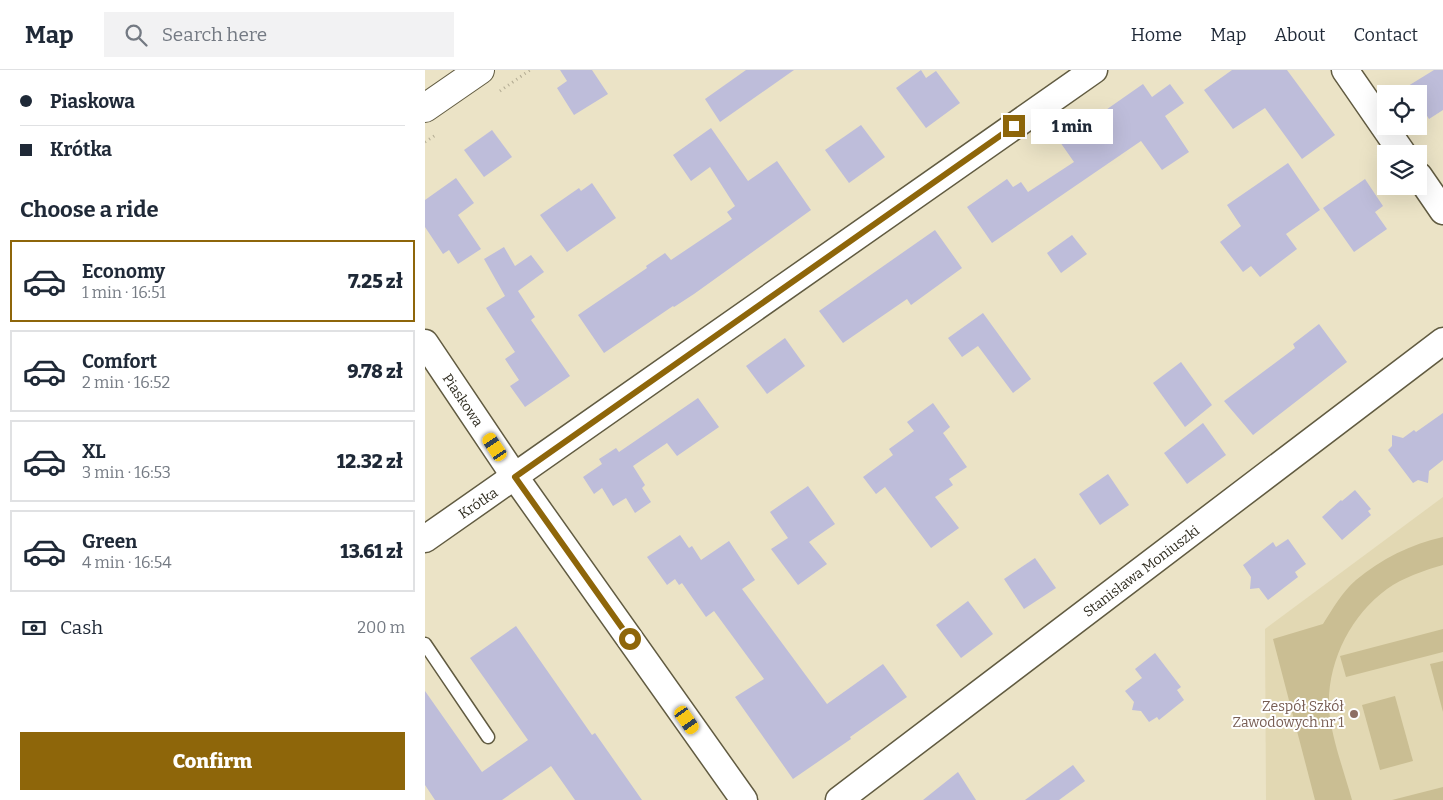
<!DOCTYPE html>
<html lang="en">
<head>
<meta charset="utf-8">
<style>
  :root { --surface:#fff; --page:#f2f2f3; --text:#1f2937; --muted:#747a83; --line:#e0e1e3; --accent:#8e660a }
  body { margin:0; font-family:Bitter,serif; background:var(--page); color:var(--text); height:100vh; display:flex; flex-direction:column; font-size:19px; white-space:nowrap }
  * { box-sizing:border-box; margin:0 }
  p { font-size:16px; color:var(--muted) }
  .icon { flex:none; width:28px; height:28px; fill:none; stroke:currentColor; stroke-width:2; stroke-linecap:round; stroke-linejoin:round }
  .map { position:relative; flex:1; overflow:hidden }
  .sheet { display:flex; flex-direction:column; background:var(--surface); width:425px }
  .sheet>* { flex:none }
  .banner { display:grid; align-content:center; height:110px; padding:0 20px; background:var(--surface) }
  .tools { position:absolute; left:952px; top:15px; display:grid; gap:10px }
  .tools a { display:grid; place-items:center; width:50px; height:50px; border-radius:0px; background:var(--surface); box-shadow:0 5px 20px #0002; font-size:25px }
  .end { position:absolute; width:22px; height:22px; margin:-11px; border:6px solid #8e660a; background:#fff; box-shadow:0 0 0 2px #fff }
  .from { border-radius:50% }
  .bubble { position:absolute; height:35px; border-radius:0px; background:var(--surface); box-shadow:0 5px 20px #0002; font-size:16px; font-weight:800; line-height:35px; text-align:center }
  .car { position:absolute; width:15px; height:30px; margin:-15px -8px; border-radius:6px; box-shadow:0 0 4px 1px #0007; background:linear-gradient(#f5c518 24%,#345 0 40%,#f5c518 0 76%,#345 0 86%,#f5c518 0) }
  .banner b { display:flex; align-items:center; gap:18px; height:48px; font-size:19px }
  .banner b+b { border-top:1px solid var(--line) }
  .banner i { width:12px; height:12px; background:var(--text) }
  ul { padding:0; list-style:none }
  li { display:flex; align-items:center; gap:15px; height:82px; margin:0 10px 8px; padding:0 10px; border:2px solid var(--line); border-radius:0px }
  li div { flex:1 }
  li b { display:block; font-size:19px }
  li em { font-style:normal; font-weight:800 }
  li.current { border-color:var(--accent) }
  li>.icon { width:45px; height:45px; stroke-width:1.5 }
  h2 { padding:0 20px; font-size:22px; line-height:60px }
  .pay { display:flex; align-items:center; gap:12px; height:55px; padding:0 20px; font-size:19px }
  .pay p { margin-inline-start:auto }
  .button { display:flex; gap:10px; margin-top:auto; padding:10px 20px }
  .button a { flex:1; height:58px; border-radius:0px; background:var(--accent); color:#fff; font-size:20px; font-weight:800; line-height:58px; text-align:center }
  header { display:flex; align-items:center; gap:30px; box-sizing:border-box; height:70px; padding:0 25px; background:var(--surface); border-bottom:1px solid var(--line) }
  header strong { font-size:24px }
  nav { display:flex; gap:28px; margin-inline-start:auto; font-size:18px }
  .search { width:350px; height:45px; background:var(--page); display:flex; align-items:center; gap:12px; box-sizing:border-box; padding:0 18px; border-radius:0px; color:var(--muted); font-size:19px }
  main { display:flex; flex:1; min-height:0 }
  .map>svg:first-child { display:block }
</style>
</head>
<body>
<header>
<strong>Map</strong>
<div class="search"><svg class="icon" aria-label="search" viewBox="0 0 24 24"><circle cx="10" cy="10" r="6"/><path d="M15 15l6 6"/></svg>Search here</div>
<nav><a>Home</a><a>Map</a><a>About</a><a>Contact</a></nav>
</header>
<main>
<section class="sheet">
<div class="banner">
<b><i class="from"></i>Piaskowa</b>
<b><i></i>Krótka</b>
</div>
<h2>Choose a ride</h2>
<ul>
<li class="current"><svg class="icon" aria-label="car" viewBox="0 0 24 24"><path d="M5 17H2v-5l4-1 3-4h7l3 4 3 1v5h-3M9 17h6M6 11h13"/><circle cx="7" cy="17" r="2"/><circle cx="17" cy="17" r="2"/></svg><div><b>Economy</b><p>1 min · 16:51</p></div><em>7.25 zł</em></li>
<li><svg class="icon" aria-label="car" viewBox="0 0 24 24"><path d="M5 17H2v-5l4-1 3-4h7l3 4 3 1v5h-3M9 17h6M6 11h13"/><circle cx="7" cy="17" r="2"/><circle cx="17" cy="17" r="2"/></svg><div><b>Comfort</b><p>2 min · 16:52</p></div><em>9.78 zł</em></li>
<li><svg class="icon" aria-label="car" viewBox="0 0 24 24"><path d="M5 17H2v-5l4-1 3-4h7l3 4 3 1v5h-3M9 17h6M6 11h13"/><circle cx="7" cy="17" r="2"/><circle cx="17" cy="17" r="2"/></svg><div><b>XL</b><p>3 min · 16:53</p></div><em>12.32 zł</em></li>
<li><svg class="icon" aria-label="car" viewBox="0 0 24 24"><path d="M5 17H2v-5l4-1 3-4h7l3 4 3 1v5h-3M9 17h6M6 11h13"/><circle cx="7" cy="17" r="2"/><circle cx="17" cy="17" r="2"/></svg><div><b>Green</b><p>4 min · 16:54</p></div><em>13.61 zł</em></li>
</ul>
<div class="pay"><svg class="icon" aria-label="cash" viewBox="0 0 24 24"><path d="M3 7h18v10H3z"/><circle cx="12" cy="12" r="2"/></svg>Cash<p>200 m</p></div>
<div class="button"><a>Confirm</a></div>
</section>
<div class="map">
<svg width="1018" height="730" viewBox="0 0 1018 730">
  <rect width="100%" height="100%" fill="#ebe3c6"/>
  <path fill="#e2d8b3" d="M1018,427v303h-177l-1,-171z"/>
  <g fill="#cabe93">
    <path d="M1018,467v28c-18,5 -41,13 -56,24 -36,26 -60,73 -58,119 2,29 15,63 23,92h-37l-42,-161 50,-15c9,-14 19,-32 33,-44 25,-21 55,-36 87,-43z"/>
    <path d="M1018,559v23l-97,25 -6,-21z"/>
    <path d="M1018,591v51l-13,-48z"/>
    <path d="M970,626l18,65 -33,9 -18,-65z"/>
    <path d="M1018,717v13h-51z"/>
  </g>
  <g fill="#bebdda">
    <path d="M135,0h32l16,24 -34,21 -17,-27 10,-7z"/>
    <path d="M321,0h48l-74,52 -15,-23z"/>
    <path d="M496,0l5,8 10,-7 24,32 -34,25 -30,-40z"/>
    <path d="M807,0h55l48,65 -33,24 -37,-51 -32,21 -29,-39z"/>
    <path d="M1009,0h9v40l-14,9 -10,-16v-9h-6l-5,-8z"/>
    <path d="M718,14l9,13 18,-13 14,19 -19,13 24,36 -27,18 -21,-29 -149,102 -25,-36 40,-28 6,8 8,-5 7,10 46,-30 -14,-20z"/>
    <path d="M436,55l24,32 -36,26 -24,-33z"/>
    <path d="M286,58l37,53 29,-20 34,49 -117,84 -20,13 -1,-1 -69,47 -26,-38 69,-47 -1,-2 19,-13 6,7 61,-41 -5,-7 8,-6 -25,-39 -19,14 -18,-26z"/>
    <path d="M67,60l20,27 -28,20 -20,-27z"/>
    <path d="M863,93l32,47 -34,24 11,15 -37,28 -9,-11 -8,6 -23,-30 21,-16 -14,-21z"/>
    <path d="M31,108l18,25 -16,12 23,34 -23,15 -9,-14 -6,4 -18,-27v-27z"/>
    <path d="M940,109l18,27 -8,6 12,17 -33,23 -31,-44z"/>
    <path d="M167,113l24,35 -49,34 -27,-37 39,-27 2,3z"/>
    <path d="M510,160l27,38 -51,37 -4,-6 -64,44 -24,-32z"/>
    <path d="M647,165l15,19 -26,19 -14,-20z"/>
    <path d="M79,177l11,19 16,-11 13,17 -26,19 17,26 -4,3 39,56 -45,31 -15,-21 9,-6 -14,-21 10,-7 -29,-44 19,-12 -21,-37z"/>
    <path d="M558,243l48,66 -18,14 -35,-47 -16,11 -14,-19z"/>
    <path d="M894,254l28,38 -94,73 -29,-34 71,-53 -2,-4z"/>
    <path d="M360,268l20,28 -38,28 -21,-28z"/>
    <path d="M756,292l31,43 -27,22 -32,-44z"/>
    <path d="M273,328l21,29 -42,29 -10,-13 -34,23 12,19 -3,3 9,14 -16,11 -9,-15 -13,8 -11,-18 -8,6 -11,-17 19,-13 -3,-5 17,-11 3,4z"/>
    <path d="M508,333l17,24 -7,6 24,34 -18,12 4,6 -18,12 24,31 -28,20 -46,-61 -9,7 -13,-17 30,-22 -4,-6 25,-18 -7,-9z"/>
    <path d="M1018,343v47l-14,11 -1,12 -10,-3 -5,3 -25,-33 4,-4v-11l11,3 11,-8 2,2z"/>
    <path d="M778,353l23,32 -39,29 -23,-31z"/>
    <path d="M683,404l21,31 -29,20 -21,-31z"/>
    <path d="M383,416l27,38 -26,18 18,22 -29,21 -27,-36 17,-11 -18,-26z"/>
    <path d="M930,420l16,19 -3,2 3,4 -29,25 -20,-23 19,-17 1,1z"/>
    <path d="M255,465l9,13 3,-2 9,14 28,-19 26,39 -13,9 85,115 56,-40 24,33 -57,40 1,2 -58,40 -58,-82 29,-18 -50,-68 -8,6 -24,-34 -3,2 -4,-6 -8,6 -20,-28z"/>
    <path d="M863,469l18,25 -11,8 3,5 -30,23 -9,-12 -9,1 1,-12 -8,-12 30,-23 3,5z"/>
    <path d="M610,488l21,30 -32,21 -20,-30z"/>
    <path d="M543,531l25,33 -32,24 -25,-33z"/>
    <path d="M91,556l76,109 3,-2 47,67h-67l-24,-34 -49,34h-67l-10,-15v-94l57,81 46,-32 -58,-82z"/>
    <path d="M730,583l26,34 -4,3 7,10 -25,20 -2,-3 -8,5 -8,-11 -9,-1 2,-8 -9,-11 17,-13 -7,-9z"/>
    <path d="M648,695l12,16 -26,19h-34z"/>
    <path d="M533,702l18,28h-53z"/>
  </g>
  <g fill="none" stroke-linecap="round" stroke-linejoin="round">
    <defs>
      <path id="lane" d="M0,574l63,93"/>
      <g id="street">
        <path d="M920,0l58,84"/>
        <path d="M994,106l24,35"/>
        <path d="M0,273l90,134 229,323"/>
        <path d="M0,469l669,-469"/>
        <path d="M414,730l604,-459"/>
      </g>
      <path id="secondary" d="M0,38l55,-38"/>
    </defs>
    <use href="#lane" stroke="#615b41" stroke-width="15"/>
    <use href="#street" stroke="#615b41" stroke-width="29"/>
    <use href="#secondary" stroke="#615b41" stroke-width="30"/>
    <g stroke="#b1aa92" stroke-width="3" stroke-dasharray="1 4" stroke-linecap="butt">
      <path d="M75,21l30,-21"/>
      <path d="M0,72l12,-8"/>
    </g>
    <use href="#lane" stroke="#fff" stroke-width="12"/>
    <use href="#street" stroke="#fff" stroke-width="26"/>
    <use href="#secondary" stroke="#fff" stroke-width="28"/>
  </g>
  <g fill="none" stroke-linecap="round" stroke-linejoin="round">
    <path stroke="#8e660a" stroke-width="6" d="M205,569l-115,-162 499,-351"/>
  </g>
  <circle fill="#8d6e63" stroke="#fff" stroke-width="2" cx="929" cy="644" r="5"/>
  <g text-anchor="middle" stroke-width="4" stroke-linejoin="round" paint-order="stroke">
    <g font-size="14" fill="#302d21" stroke="#fff">
      <text transform="translate(38 330) rotate(56)" y="5">Piaskowa</text>
      <text transform="translate(53 433) rotate(-34)" y="5">Krótka</text>
      <text transform="translate(716 501) rotate(-37)" y="5">Stanisława Moniuszki</text>
    </g>
    <g font-size="14" fill="#785e54" stroke="#fff" text-anchor="end">
      <text x="919" y="641">Zespół Szkół<tspan x="919" dy="16">Zawodowych nr 1</tspan></text>
    </g>
  </g>
</svg>
<div class="tools">
<a><svg class="icon" aria-label="locate" viewBox="0 0 24 24"><circle cx="12" cy="12" r="6"/><path d="M12 2v4M12 18v4M2 12h4M18 12h4"/></svg></a>
<a><svg class="icon" aria-label="layers" viewBox="0 0 24 24"><path d="M12 4l9 5-9 5-9-5zM3 14l9 5 9-5"/></svg></a>
</div>
<i class="end from" style="left:205px;top:569px"></i>
<i class="end" style="left:589px;top:56px"></i>
<div class="bubble" style="left:606px;top:39px;width:82px">1 min</div>
<i class="car" style="left:70px;top:377px;rotate:326deg"></i>
<i class="car" style="left:262px;top:650px;rotate:145deg"></i>
</div>
</main>
</body>
</html>
